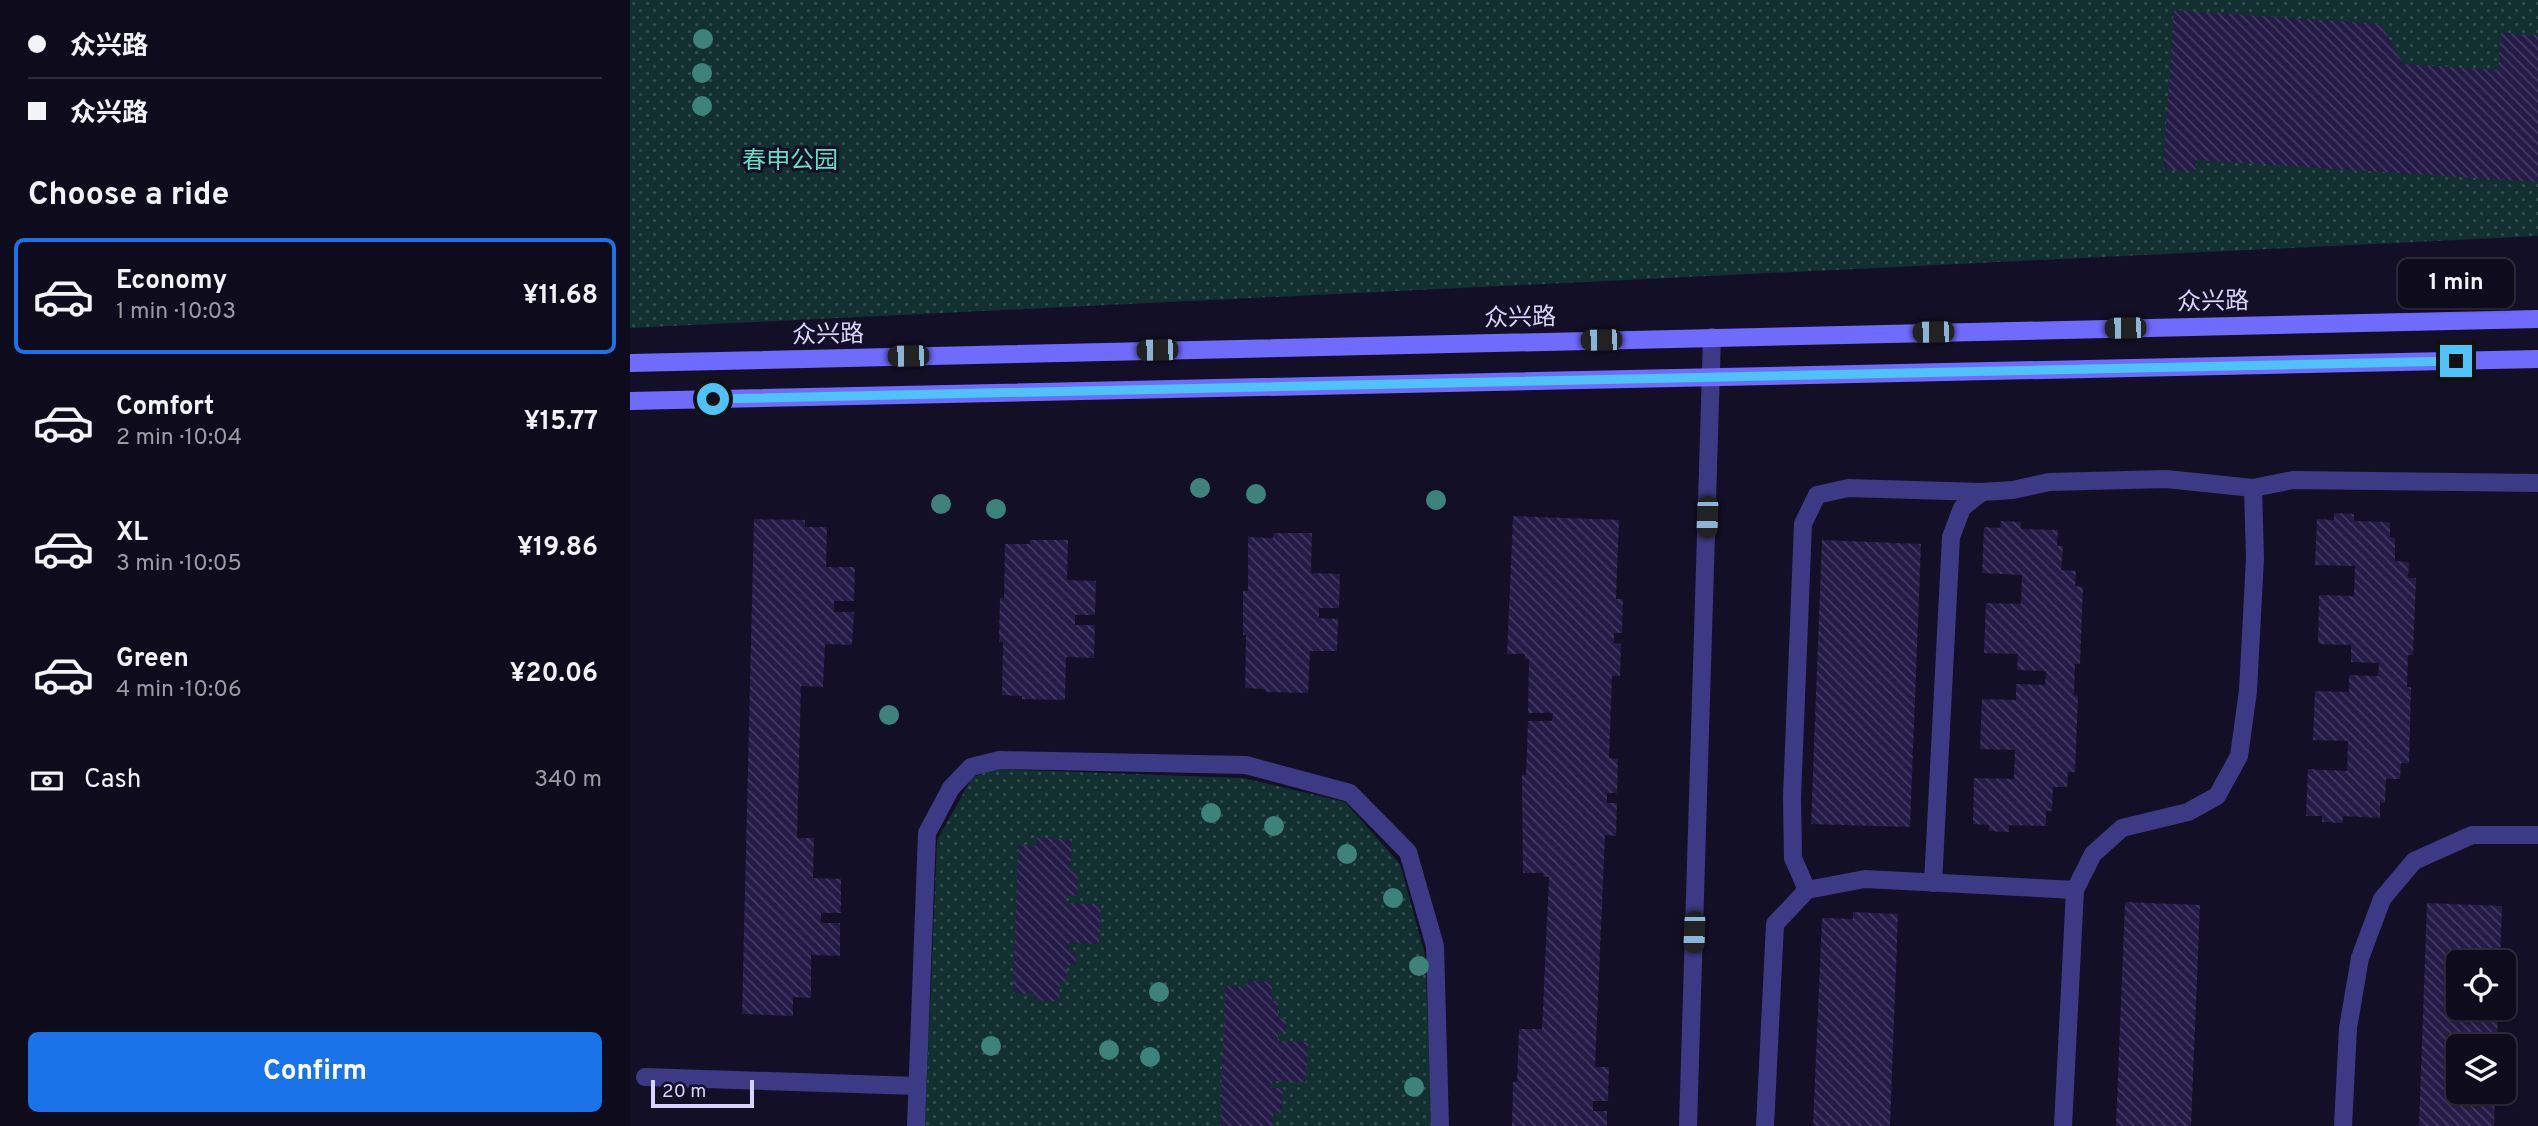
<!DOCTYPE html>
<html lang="en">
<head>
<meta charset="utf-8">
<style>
  :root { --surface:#0e0b1c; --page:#1c1929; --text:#f1f3f6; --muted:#9b9ba3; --line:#2e2b3b; --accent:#1a73e8 }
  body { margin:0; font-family:Overpass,"Noto Sans SC",sans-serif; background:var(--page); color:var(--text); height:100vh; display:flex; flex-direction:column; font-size:26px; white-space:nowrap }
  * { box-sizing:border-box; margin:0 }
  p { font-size:23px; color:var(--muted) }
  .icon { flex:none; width:38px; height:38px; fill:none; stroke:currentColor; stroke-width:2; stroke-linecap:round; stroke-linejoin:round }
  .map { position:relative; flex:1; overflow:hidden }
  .drawer { display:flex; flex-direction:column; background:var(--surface); width:630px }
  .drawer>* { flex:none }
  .banner { display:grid; align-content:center; height:154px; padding:0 28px; background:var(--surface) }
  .fabs { position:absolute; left:1816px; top:950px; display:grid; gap:14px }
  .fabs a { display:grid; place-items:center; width:70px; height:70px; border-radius:10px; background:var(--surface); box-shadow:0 2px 5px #0004,0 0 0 2px var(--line); font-size:35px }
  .scale { position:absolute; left:21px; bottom:18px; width:103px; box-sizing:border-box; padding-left:7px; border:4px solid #d9d4ff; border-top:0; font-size:19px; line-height:24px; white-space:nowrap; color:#d9d4ff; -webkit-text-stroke:5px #130f26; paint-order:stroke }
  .end { position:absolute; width:32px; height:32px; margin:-16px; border:9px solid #4fc3f7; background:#111; box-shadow:0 0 0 4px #111 }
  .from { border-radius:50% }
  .bubble { position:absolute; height:49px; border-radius:10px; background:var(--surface); box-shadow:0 2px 5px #0004,0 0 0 2px var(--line); font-size:23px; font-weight:700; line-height:49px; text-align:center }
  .car { position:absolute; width:21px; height:42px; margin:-21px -10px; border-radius:9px; box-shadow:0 0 5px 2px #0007; background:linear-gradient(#222 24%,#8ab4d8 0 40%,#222 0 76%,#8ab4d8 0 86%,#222 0) }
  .banner b { display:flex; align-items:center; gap:24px; height:66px; font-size:26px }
  .banner b+b { border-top:2px solid var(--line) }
  .banner i { width:18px; height:18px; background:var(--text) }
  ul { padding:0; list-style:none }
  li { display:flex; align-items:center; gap:21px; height:116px; margin:0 14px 10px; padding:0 14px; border:4px solid transparent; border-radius:10px }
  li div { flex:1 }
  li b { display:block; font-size:26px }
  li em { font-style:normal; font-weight:700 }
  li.current { border-color:var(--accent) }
  li>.icon { width:63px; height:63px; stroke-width:1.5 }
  h2 { padding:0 28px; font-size:32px; line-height:84px }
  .pay { display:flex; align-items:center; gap:18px; height:77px; padding:0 28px; font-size:26px }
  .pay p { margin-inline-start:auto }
  .button { display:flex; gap:14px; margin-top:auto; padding:14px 28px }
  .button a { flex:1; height:80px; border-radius:10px; background:var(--accent); color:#fff; font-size:28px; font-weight:700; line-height:80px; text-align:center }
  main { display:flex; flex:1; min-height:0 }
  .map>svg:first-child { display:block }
</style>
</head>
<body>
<main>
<section class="drawer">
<div class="banner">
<b><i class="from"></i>众兴路</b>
<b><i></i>众兴路</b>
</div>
<h2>Choose a ride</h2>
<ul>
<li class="current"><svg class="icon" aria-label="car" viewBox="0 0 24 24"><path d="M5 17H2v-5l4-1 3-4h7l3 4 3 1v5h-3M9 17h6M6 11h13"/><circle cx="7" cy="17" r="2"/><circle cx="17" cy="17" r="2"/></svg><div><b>Economy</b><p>1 min · 10:03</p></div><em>¥11.68</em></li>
<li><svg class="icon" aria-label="car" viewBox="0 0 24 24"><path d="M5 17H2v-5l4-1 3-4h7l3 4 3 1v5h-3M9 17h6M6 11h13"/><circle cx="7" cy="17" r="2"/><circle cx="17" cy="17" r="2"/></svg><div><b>Comfort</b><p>2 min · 10:04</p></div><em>¥15.77</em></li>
<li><svg class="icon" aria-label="car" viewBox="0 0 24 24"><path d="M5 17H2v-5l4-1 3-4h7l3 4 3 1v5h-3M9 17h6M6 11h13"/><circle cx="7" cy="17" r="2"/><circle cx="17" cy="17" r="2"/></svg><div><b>XL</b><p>3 min · 10:05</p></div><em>¥19.86</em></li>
<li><svg class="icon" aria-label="car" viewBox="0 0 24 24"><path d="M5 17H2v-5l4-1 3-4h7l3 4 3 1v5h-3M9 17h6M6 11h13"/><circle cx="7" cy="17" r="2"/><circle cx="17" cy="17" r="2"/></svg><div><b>Green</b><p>4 min · 10:06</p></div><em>¥20.06</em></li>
</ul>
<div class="pay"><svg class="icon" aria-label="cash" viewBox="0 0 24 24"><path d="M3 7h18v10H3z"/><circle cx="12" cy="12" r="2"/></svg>Cash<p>340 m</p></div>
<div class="button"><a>Confirm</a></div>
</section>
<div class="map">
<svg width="1908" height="1126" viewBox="0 0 1908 1126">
  <defs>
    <pattern id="grass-dots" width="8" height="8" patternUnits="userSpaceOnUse" patternTransform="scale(1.75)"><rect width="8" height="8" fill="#12302f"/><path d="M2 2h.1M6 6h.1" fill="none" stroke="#344d4e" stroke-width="1.8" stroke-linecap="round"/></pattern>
    <pattern id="building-back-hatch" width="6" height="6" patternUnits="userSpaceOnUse" patternTransform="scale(1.75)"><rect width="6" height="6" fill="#241b47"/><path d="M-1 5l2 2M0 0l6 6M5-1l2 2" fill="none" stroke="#433b63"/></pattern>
  </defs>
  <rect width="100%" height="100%" fill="#130f26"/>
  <g fill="url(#grass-dots)">
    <path d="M0,0h1908v236l-1908,92z"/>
    <path d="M363,769l250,9 102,24 55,62 25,91 7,171h-507l12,-286 35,-62z"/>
  </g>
  <g fill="url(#building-back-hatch)">
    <path d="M1544,10l207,14 22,40 95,6 3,-37 37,2v147l-342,-22 -1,12 -32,-3z"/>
    <path d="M1704,513l20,1v7l36,1v15l5,1v23l14,1 -1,16h8l-3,77h-5l-1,32h4l-2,76h-8l-1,16h-14l-1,24 -5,-1v16l-37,-2 -1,7 -20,-1v-6h-16l2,-47 39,2 1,-30 -35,-1 2,-49 34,1v-17l29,1 1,-13 -28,-1v-17l-33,-1 1,-49 35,1 1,-30 -40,-1 2,-46 17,1z"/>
    <path d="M883,516l106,4 -3,79h7l-1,34h-8v10l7,1 -1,32h-8l-3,82 9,1 -1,34h-10v10h10l-1,33 -11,-1 -10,232h14l-1,34h-15v10h14v15h-95l1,-44h4l2,-53h23l7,-152h-6l1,-4h-21l-1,-98h4l2,-54h24l1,-8h-25l1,-53 -4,-1v-5h-18z"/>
    <path d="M124,519l51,1v7h22l-1,40h29l-1,34h-20v11h20l-2,33 -27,-1 -2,43 -22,-1 -4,152h17l-1,40 28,1v34h-20v10h19v33l-29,-1v43l-18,-1v19l-51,-2z"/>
    <path d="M1371,521l20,1v7l37,1 -1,16h6l-2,24 15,1 -1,15 8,1 -3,77h-5l-1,31 4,1 -3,76h-7l-1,15h-14l-1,24h-6v15l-37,-1v7l-20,-1v-6l-16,-1 1,-46 40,1 1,-29 -35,-1 2,-50 34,1v-16l29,1 1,-14 -29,-1 1,-16 -34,-1 2,-50 35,1 1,-29 -40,-2 2,-46 16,1z"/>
    <path d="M644,533h38l-1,40 29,1 -1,34h-20v10l19,1 -1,32h-27l-2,42 -42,-1 -1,-3 -20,-1 1,-53h-3v-44h5v-54l25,1z"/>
    <path d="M400,540h38l-1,40 29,1 -1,34h-20v10h20l-1,33 -28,-1 -1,43 -43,-1v-3l-20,-1 1,-53h-4l1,-44h4l1,-54h25z"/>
    <path d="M1192,540l99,4 -11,283 -99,-3z"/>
    <path d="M407,838l35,1 -2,32h8v25l-12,-1v8l35,1 -2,40 -30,-1v9h7v13h-9l-1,18 -6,-1 -1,19 -25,-1v-6l-21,-1 5,-148 18,1z"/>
    <path d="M1495,902l75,3 -9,221h-75z"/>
    <path d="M1797,903l75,3 -2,56h-41v46h39l-1,38h-38v46h36l-1,34h-75z"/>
    <path d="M1223,912l45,2 -8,212h-77l9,-208 31,1z"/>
    <path d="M617,981l25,1v19h6v17l8,1v13h-8v9l30,1 -2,40 -34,-1 -1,7h12l-2,25h-8v13h-53l5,-140 21,1z"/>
  </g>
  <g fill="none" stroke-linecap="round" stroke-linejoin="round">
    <g stroke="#3d3a85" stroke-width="18">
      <path d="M1303,883l18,-346 11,-29 20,-16"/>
      <path d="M1177,890l-14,-32 -1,-61 11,-273 14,-29 31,-7 134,4 31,-2 36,-8 117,-3 87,9 40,-8 245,3"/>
      <path d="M1135,1126l10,-202 32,-34 58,-11 210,11"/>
      <path d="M1433,1126l12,-236 18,-36 29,-26 66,-16 29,-16 22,-40 9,-65 7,-133 -2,-70"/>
      <path d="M1713,1126l5,-98 12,-70 22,-59 32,-38 58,-26h66"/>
    </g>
    <g stroke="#3d3a85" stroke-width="18">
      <path d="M15,1077l272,9"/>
      <path d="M286,1126l11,-293 24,-45 20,-21 28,-7 247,5 104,28 58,59 27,94 5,180"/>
      <path d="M1058,1126l24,-789"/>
    </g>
    <g stroke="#6f6bff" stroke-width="18">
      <path d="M0,363l1908,-44"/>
      <path d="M0,401l1908,-42"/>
    </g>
  </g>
  <g fill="#3d827b">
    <circle cx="73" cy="39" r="10"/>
    <circle cx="72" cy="73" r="10"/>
    <circle cx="72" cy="106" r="10"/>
    <circle cx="570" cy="488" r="10"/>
    <circle cx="626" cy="494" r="10"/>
    <circle cx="806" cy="500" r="10"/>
    <circle cx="311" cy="504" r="10"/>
    <circle cx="366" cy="509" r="10"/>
    <circle cx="259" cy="715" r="10"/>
    <circle cx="581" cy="813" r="10"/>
    <circle cx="644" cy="826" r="10"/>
    <circle cx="717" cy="854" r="10"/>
    <circle cx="763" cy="898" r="10"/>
    <circle cx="789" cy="966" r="10"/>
    <circle cx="529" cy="992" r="10"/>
    <circle cx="361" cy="1046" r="10"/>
    <circle cx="479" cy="1050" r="10"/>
    <circle cx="520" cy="1057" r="10"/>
    <circle cx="784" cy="1087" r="10"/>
  </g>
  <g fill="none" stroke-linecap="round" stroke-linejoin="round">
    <path stroke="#4fc3f7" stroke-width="9" d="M83,399l1743,-38"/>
  </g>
  <g text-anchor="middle" stroke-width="6" stroke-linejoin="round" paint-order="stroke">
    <g font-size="24" fill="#5fe0c0" stroke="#130f26">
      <text x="160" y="168">春申公园</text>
    </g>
    <g font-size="24" fill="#d9d4ff" stroke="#130f26">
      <text transform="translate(1583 301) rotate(-1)" y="8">众兴路</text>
      <text transform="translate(890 317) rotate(-1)" y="8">众兴路</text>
      <text transform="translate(198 334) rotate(-1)" y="8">众兴路</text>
    </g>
  </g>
</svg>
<div class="fabs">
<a><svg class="icon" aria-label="locate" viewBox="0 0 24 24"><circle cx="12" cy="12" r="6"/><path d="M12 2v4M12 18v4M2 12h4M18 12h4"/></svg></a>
<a><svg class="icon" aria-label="layers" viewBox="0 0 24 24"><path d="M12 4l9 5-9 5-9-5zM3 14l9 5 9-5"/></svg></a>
</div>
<div class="scale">20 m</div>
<i class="end from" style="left:83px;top:399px"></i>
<i class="end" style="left:1826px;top:361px"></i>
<div class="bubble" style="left:1768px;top:259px;width:116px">1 min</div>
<i class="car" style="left:1495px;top:328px;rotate:269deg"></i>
<i class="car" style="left:1303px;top:332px;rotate:269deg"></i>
<i class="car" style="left:971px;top:340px;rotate:269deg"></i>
<i class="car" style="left:527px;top:350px;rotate:269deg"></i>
<i class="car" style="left:278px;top:356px;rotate:269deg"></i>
<i class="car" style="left:1077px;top:517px;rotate:182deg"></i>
<i class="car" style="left:1064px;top:932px;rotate:182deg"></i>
</div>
</main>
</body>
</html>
